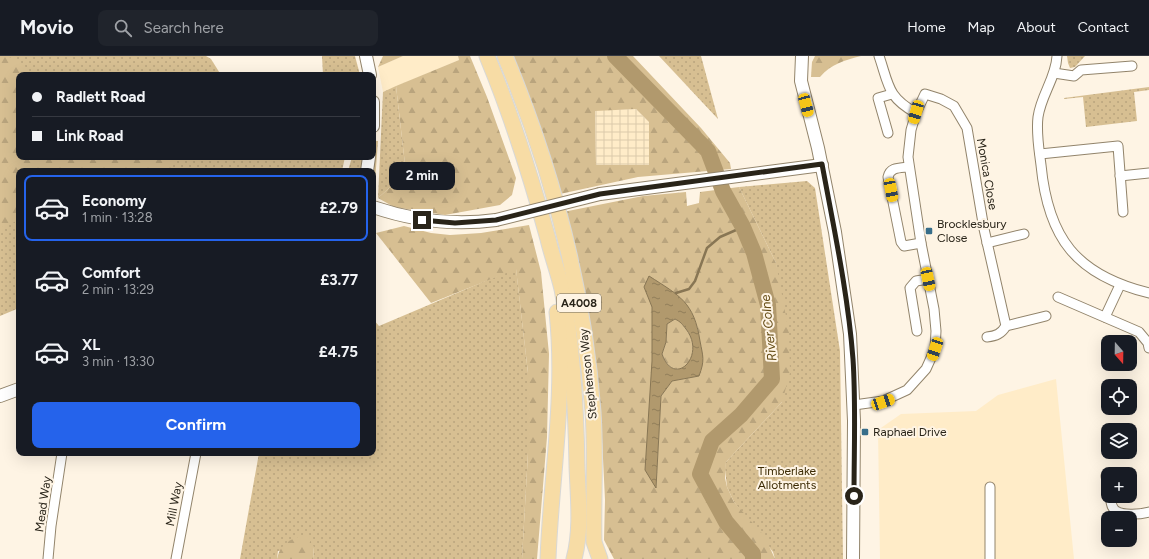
<!DOCTYPE html>
<html lang="en">
<head>
<meta charset="utf-8">
<style>
  :root { --surface:#171b24; --page:#20242c; --text:#f1f3f6; --muted:#9ea1a6; --line:#363941; --accent:#2563eb }
  body { margin:0; font-family:Figtree,sans-serif; background:var(--page); color:var(--text); height:100vh; display:flex; flex-direction:column; font-size:15px; white-space:nowrap }
  * { box-sizing:border-box; margin:0 }
  p { font-size:13px; color:var(--muted) }
  .icon { flex:none; width:22px; height:22px; fill:none; stroke:currentColor; stroke-width:2; stroke-linecap:round; stroke-linejoin:round }
  .map { position:relative; flex:1; overflow:hidden }
  .details { position:absolute; left:16px; top:112px; width:360px; height:288px; display:flex; flex-direction:column; background:var(--surface); border-radius:8px; box-shadow:0 4px 16px #0002 }
  .details>* { flex:none }
  .guide { position:absolute; left:16px; top:16px; width:360px; height:88px; border-radius:8px; box-shadow:0 4px 16px #0002; display:grid; align-content:center; height:88px; padding:0 16px; background:var(--surface) }
  .needle { width:26px; rotate:160deg }
  .tools { position:absolute; left:1101px; top:279px; display:grid; gap:8px }
  .tools a { display:grid; place-items:center; width:36px; height:36px; border-radius:8px; background:var(--surface); box-shadow:0 4px 16px #0002; font-size:20px }
  .end { position:absolute; width:18px; height:18px; margin:-9px; border:5px solid #292419; background:#fff; box-shadow:0 0 0 2px #fff }
  .from { border-radius:50% }
  .bubble { position:absolute; height:28px; border-radius:8px; background:var(--surface); box-shadow:0 4px 16px #0002; font-size:13px; font-weight:700; line-height:28px; text-align:center }
  .car { position:absolute; width:12px; height:24px; margin:-12px -6px; border-radius:5px; box-shadow:0 0 3px 1px #0007; background:linear-gradient(#f5c518 24%,#345 0 40%,#f5c518 0 76%,#345 0 86%,#f5c518 0) }
  .guide b { display:flex; align-items:center; gap:14px; height:38px; font-size:15px }
  .guide b+b { border-top:1px solid var(--line) }
  .guide i { width:10px; height:10px; background:var(--text) }
  ul { padding:7px 0 0; list-style:none }
  li { display:flex; align-items:center; gap:12px; height:66px; margin:0 8px 6px; padding:0 8px; border:2px solid transparent; border-radius:8px }
  li div { flex:1 }
  li b { display:block; font-size:15px }
  li em { font-style:normal; font-weight:700 }
  li.active { border-color:var(--accent) }
  li>.icon { width:36px; height:36px; stroke-width:1.5 }
  .action { display:flex; gap:8px; margin-top:auto; padding:8px 16px }
  .action a { flex:1; height:46px; border-radius:8px; background:var(--accent); color:#fff; font-size:16px; font-weight:700; line-height:46px; text-align:center }
  header { display:flex; align-items:center; gap:24px; box-sizing:border-box; height:56px; padding:0 20px; background:var(--surface); border-bottom:1px solid var(--line) }
  header strong { font-size:19px }
  nav { display:flex; gap:22px; margin-inline-start:auto; font-size:14px }
  .search { width:280px; height:36px; background:var(--page); display:flex; align-items:center; gap:10px; box-sizing:border-box; padding:0 14px; border-radius:8px; color:var(--muted); font-size:15px }
  .map>svg:first-child { display:block }
</style>
</head>
<body>
<header>
<strong>Movio</strong>
<div class="search"><svg class="icon" aria-label="search" viewBox="0 0 24 24"><circle cx="10" cy="10" r="6"/><path d="M15 15l6 6"/></svg>Search here</div>
<nav><a>Home</a><a>Map</a><a>About</a><a>Contact</a></nav>
</header>
<div class="map">
<svg width="1149" height="503" viewBox="0 0 1149 503">
  <defs>
    <pattern id="industrial-grid" width="8" height="8" patternUnits="userSpaceOnUse"><rect width="8" height="8" fill="#ffecc8"/><path d="M0 4h8M4 0v8" fill="none" stroke="#dbcaab"/></pattern>
    <pattern id="green-dots" width="8" height="8" patternUnits="userSpaceOnUse"><rect width="8" height="8" fill="#d7bf92"/><path d="M2 2h.1M6 6h.1" fill="none" stroke="#b9a47d" stroke-width="1.8" stroke-linecap="round"/></pattern>
    <pattern id="forest-firs" width="22" height="20" patternUnits="userSpaceOnUse"><rect width="22" height="20" fill="#d7bf92"/><path d="M5 1l3.5 6h-7zM16 11l3.5 6h-7z" fill="#b9a47d"/></pattern>
    <pattern id="water-ripples" width="26" height="14" patternUnits="userSpaceOnUse"><rect width="26" height="14" fill="#b1996d"/><path d="M2 4q2-2 4 0t4 0M15 11q2-2 4 0t4 0" fill="none" stroke="#907d59"/></pattern>
  </defs>
  <rect width="100%" height="100%" fill="#fef4e4"/>
  <g fill="#ffecc8">
    <path d="M403,0h55l1,4 -76,32 -5,-25z"/>
    <path d="M1056,323l18,180h-194l-2,-129 23,-16 75,-3 22,-16z"/>
  </g>
  <path fill="url(#industrial-grid)" d="M636,53l13,13v43l-53,1 -1,-56z"/>
  <g fill="url(#green-dots)">
    <path d="M0,0h206l5,3 10,16h-202v82h326l-3,14h-323v137l-19,8z"/>
    <path d="M322,0h33l5,19h-37z"/>
    <path d="M659,0h42l17,63z"/>
    <path d="M1067,0h18l-10,11 -5,1 -2,-5z"/>
    <path d="M396,30l10,87 -28,25 5,-106z"/>
    <path d="M1149,31v3l-15,2 3,29 -51,6 -3,-30 -19,2v-1z"/>
    <path d="M376,85h2l-4,54 -1,-24h-2z"/>
    <path d="M352,101h11l-3,14h-12z"/>
    <path d="M807,125l8,7 25,163 3,208h-68l-2,-7 -39,-50 -7,-15 -2,-18 1,-7 56,-60 -6,-139 -37,-76z"/>
    <path d="M516,212l12,105v80l-6,106h-209l1,-12 -36,4 -1,8h-37l19,-106h114v-134l6,7z"/>
  </g>
  <g fill="url(#forest-firs)" fill-rule="evenodd">
    <path d="M0,0c14,0 24,7 32,19h-13v82h151l3,14h-154v49l-19,8z"/>
    <path d="M383,0h20l-25,11z"/>
    <path d="M458,0h12l17,41 29,81 -4,17 -12,10 -55,10 -51,-8 -16,-9 28,-25 -10,-87 63,-26z"/>
    <path d="M512,0h121l68,72 29,35 1,6 -93,8 -78,17zM636,53l13,13v43h-53l-1,-54z"/>
    <path d="M815,0h46c-16,4 -30,8 -41,21h-9l1,-15z"/>
    <path d="M739,131l37,76 13,70 1,40 -8,29 -56,60 -1,16 2,9 7,15 31,35 10,22h-161l-10,-19 1,-40 -4,-83 -11,-89 -27,-116 80,-16 43,-4 1,14 12,-3 1,-11zM652,251l46,21v48l-26,5 -11,15 -5,91z"/>
    <path d="M529,169l12,47 8,82 -2,83 -10,122h-15l6,-106v-80l-12,-104 -85,34 -55,-70 28,-7 27,7 19,2 31,-2z"/>
    <path d="M675,263c6,2 7,5 11,10 21,28 -11,60 -24,25l4,-12 1,-18z"/>
    <path d="M306,479l8,12 -1,12h-36c3,-16 15,-21 29,-24z"/>
  </g>
  <path fill="url(#water-ripples)" stroke="#887654" fill-rule="evenodd" d="M649,220c31,20 45,26 51,65 3,16 5,19 -1,35l-27,5 -11,15 -5,92 -11,-18 7,-109v-54l-8,-20zM675,263c6,3 7,5 11,10 21,27 -12,60 -24,25l4,-12 1,-18z"/>
  <g fill="none" stroke-linecap="round" stroke-linejoin="round">
    <path stroke="#887654" stroke-width="2.5" d="M676,237l13,-4 6,-8 12,-33 13,-11 23,-10"/>
    <path stroke="#b1996d" stroke-width="16" d="M615,0l93,95 15,40 20,36 11,26 14,52 4,74 -31,36 -29,26 -12,33 26,48 27,32v5"/>
    <defs>
      <g id="minor">
        <path d="M879,0c10,29 8,41 37,57"/>
        <path d="M1057,0c-1,22 -16,39 -19,61 -2,16 1,32 3,48 7,73 35,110 108,128"/>
        <path d="M1054,17l20,3 7,-6 51,-4"/>
        <path d="M888,77l-10,-35 14,-4"/>
        <path d="M1040,98l78,-8 5,66"/>
        <path d="M908,111c-8,1 -18,0 -20,10l13,65 3,4 17,-3"/>
        <path d="M1120,120l29,-3"/>
        <path d="M987,187l37,-9"/>
        <path d="M1058,241l81,35 9,11 1,5"/>
        <path d="M1105,261l15,-32"/>
        <path d="M1006,270l40,-10"/>
        <path d="M917,275l-7,-43 6,-7 12,-2"/>
        <path d="M854,349l29,-4 24,-11 19,-21 9,-20 1,-18 -2,-22 -13,-66 -13,-86 3,-27 5,-17 9,-19 16,5 13,7 13,22 17,101 22,97c-5,8 -10,10 -19,11"/>
        <path d="M1106,420l2,11"/>
        <path d="M990,431v72"/>
        <path d="M1110,440c1,5 1,12 6,15 7,5 25,3 33,1"/>
        <path d="M48,503l3,-33 11,-73"/>
        <path d="M176,503l20,-106"/>
      </g>
      <g id="tertiary">
        <path d="M366,0l4,19"/>
        <path d="M802,0l-1,25 17,67 17,84 15,102 4,87 -1,138"/>
        <path d="M373,46v24"/>
        <path d="M367,115l2,-14"/>
        <path d="M600,138l222,-29"/>
        <path d="M373,151c41,14 80,19 123,13"/>
        <path d="M0,340l19,-7"/>
      </g>
      <g id="primary">
        <path d="M487,0c25,60 44,121 61,183 4,17 10,33 14,50 11,58 14,117 15,177 1,30 5,63 -3,93"/>
        <path d="M505,0c47,113 79,234 88,356 3,43 0,87 1,130l6,17"/>
        <path d="M548,503c3,-82 18,-164 9,-247"/>
      </g>
    </defs>
    <use href="#minor" stroke="#92846b" stroke-width="11"/>
    <use href="#tertiary" stroke="#92846b" stroke-width="14"/>
    <use href="#primary" stroke="#d8d8d6" stroke-width="17"/>
    <use href="#minor" stroke="#fff" stroke-width="9"/>
    <use href="#tertiary" stroke="#fff" stroke-width="12"/>
    <use href="#primary" stroke="#f7dca5" stroke-width="15"/>
    <defs>
      <path id="tertiary-bridge" d="M496,164l104,-26"/>
    </defs>
    <use href="#tertiary-bridge" stroke="#92846b" stroke-width="14" stroke-linecap="butt"/>
    <use href="#tertiary-bridge" stroke="#fff" stroke-width="12"/>
  </g>
  <g fill="none" stroke-linecap="round" stroke-linejoin="round">
    <path stroke="#292419" stroke-width="5" d="M422,164l33,3 41,-3 104,-26 222,-30c12,65 26,130 31,195 3,45 1,91 1,137"/>
  </g>
  <g fill="#386e8a" stroke="#fef4e4" stroke-width="1.5">
    <rect x="925" y="171" width="8" height="8" rx="2"/>
    <rect x="861" y="372" width="8" height="8" rx="2"/>
  </g>
  <g text-anchor="middle" stroke-width="4" stroke-linejoin="round" paint-order="stroke">
    <rect fill="#fef4e4" stroke="#696256" stroke-width="1" x="557" y="238" width="44" height="18" rx="3"/>
    <g font-size="11" font-weight="bold" fill="#292419">
      <text x="579" y="251">A4008</text>
    </g>
    <g font-size="12" fill="#292419" stroke="#fef4e4">
      <text transform="translate(987 118) rotate(80)" y="4">Monica Close</text>
      <text transform="translate(588 318) rotate(-96)" y="4">Stephenson Way</text>
      <text transform="translate(43 448) rotate(-82)" y="4">Mead Way</text>
      <text transform="translate(174 448) rotate(-79)" y="4">Mill Way</text>
    </g>
    <g font-size="12" fill="#292419" stroke="#fef4e4" text-anchor="start">
      <text x="937" y="172">Brocklesbury<tspan x="937" dy="14">Close</tspan></text>
      <text x="873" y="380">Raphael Drive</text>
    </g>
    <g font-size="12" fill="#3c2b04" stroke="#fef4e4">
      <text x="787" y="419">Timberlake<tspan x="787" dy="14">Allotments</tspan></text>
    </g>
    <g font-size="13" font-style="italic" fill="#654c15" stroke="#fef4e4">
      <text transform="translate(768 272) rotate(-96)" y="5">River Colne</text>
    </g>
  </g>
</svg>
<div class="tools">
<a><svg class="needle" viewBox="-14 -14 28 28"><path d="M0-13l5 13h-10z" fill="#e53935"/><path d="M0 13l5-13h-10z" fill="#9ea1a6"/></svg></a>
<a><svg class="icon" aria-label="locate" viewBox="0 0 24 24"><circle cx="12" cy="12" r="6"/><path d="M12 2v4M12 18v4M2 12h4M18 12h4"/></svg></a>
<a><svg class="icon" aria-label="layers" viewBox="0 0 24 24"><path d="M12 4l9 5-9 5-9-5zM3 14l9 5 9-5"/></svg></a>
<a>+</a>
<a>−</a>
</div>
<i class="end from" style="left:854px;top:440px"></i>
<i class="end" style="left:422px;top:164px"></i>
<div class="bubble" style="left:389px;top:106px;width:66px">2 min</div>
<i class="car" style="left:806px;top:49px;rotate:165deg"></i>
<i class="car" style="left:916px;top:56px;rotate:196deg"></i>
<i class="car" style="left:891px;top:134px;rotate:169deg"></i>
<i class="car" style="left:928px;top:223px;rotate:168deg"></i>
<i class="car" style="left:935px;top:293px;rotate:198deg"></i>
<i class="car" style="left:883px;top:346px;rotate:71deg"></i>
<div class="guide">
<b><i class="from"></i>Radlett Road</b>
<b><i></i>Link Road</b>
</div>
<section class="details">
<ul>
<li class="active"><svg class="icon" aria-label="car" viewBox="0 0 24 24"><path d="M5 17H2v-5l4-1 3-4h7l3 4 3 1v5h-3M9 17h6M6 11h13"/><circle cx="7" cy="17" r="2"/><circle cx="17" cy="17" r="2"/></svg><div><b>Economy</b><p>1 min · 13:28</p></div><em>£2.79</em></li>
<li><svg class="icon" aria-label="car" viewBox="0 0 24 24"><path d="M5 17H2v-5l4-1 3-4h7l3 4 3 1v5h-3M9 17h6M6 11h13"/><circle cx="7" cy="17" r="2"/><circle cx="17" cy="17" r="2"/></svg><div><b>Comfort</b><p>2 min · 13:29</p></div><em>£3.77</em></li>
<li><svg class="icon" aria-label="car" viewBox="0 0 24 24"><path d="M5 17H2v-5l4-1 3-4h7l3 4 3 1v5h-3M9 17h6M6 11h13"/><circle cx="7" cy="17" r="2"/><circle cx="17" cy="17" r="2"/></svg><div><b>XL</b><p>3 min · 13:30</p></div><em>£4.75</em></li>
</ul>
<div class="action"><a>Confirm</a></div>
</section>
</div>
</body>
</html>
